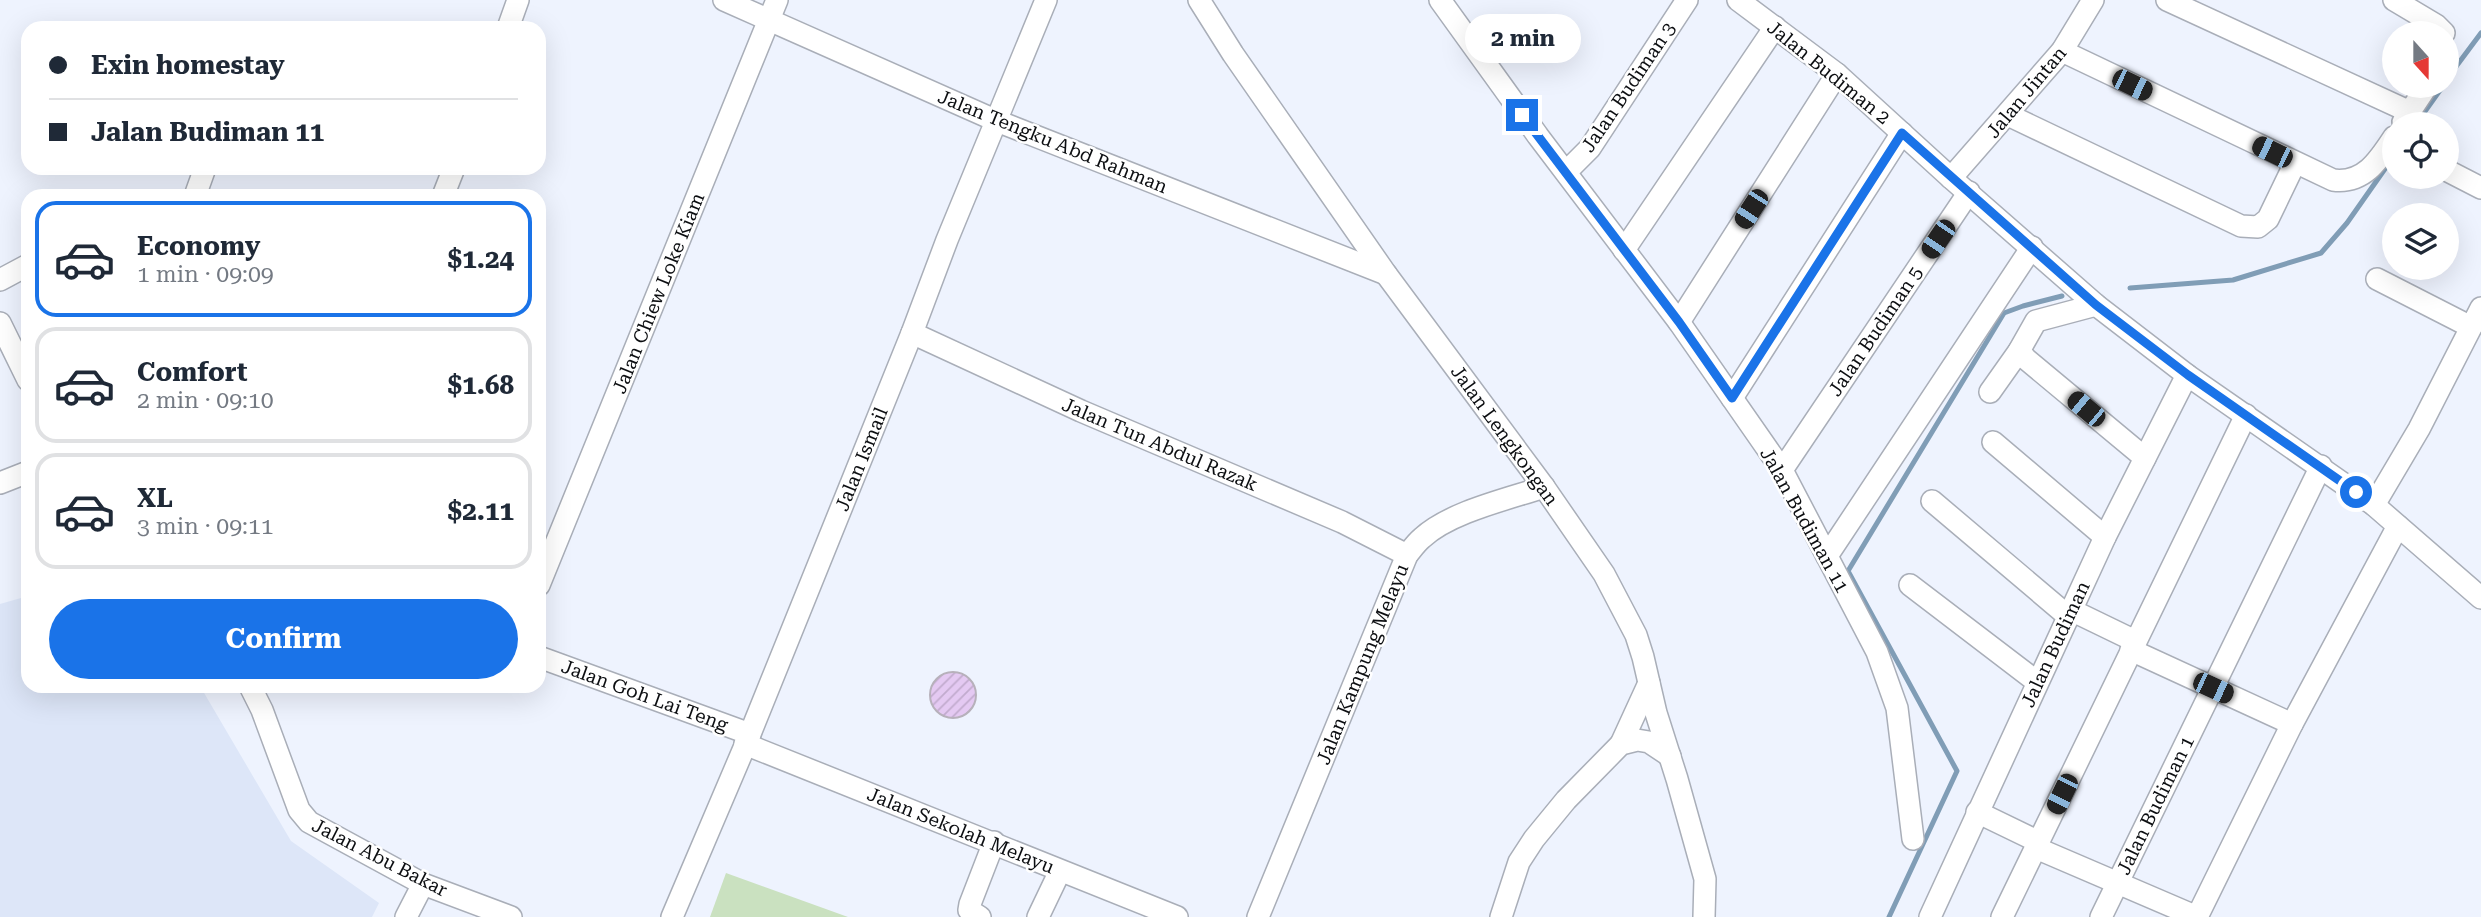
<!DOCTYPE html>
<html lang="en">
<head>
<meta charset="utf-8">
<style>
  :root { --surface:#fff; --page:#f6f6f7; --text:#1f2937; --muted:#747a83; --line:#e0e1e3; --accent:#1a73e8 }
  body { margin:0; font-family:"Roboto Serif",serif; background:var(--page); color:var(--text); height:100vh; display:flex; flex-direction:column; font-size:26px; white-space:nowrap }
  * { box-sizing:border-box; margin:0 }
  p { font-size:23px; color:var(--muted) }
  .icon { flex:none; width:38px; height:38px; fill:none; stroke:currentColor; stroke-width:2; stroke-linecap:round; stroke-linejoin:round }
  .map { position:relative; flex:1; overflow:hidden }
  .drawer { position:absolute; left:21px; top:189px; width:525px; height:504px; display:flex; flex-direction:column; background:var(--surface); border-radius:21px; box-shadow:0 7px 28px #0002 }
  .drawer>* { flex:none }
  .guide { position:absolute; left:21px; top:21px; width:525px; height:154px; border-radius:21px; box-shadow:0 7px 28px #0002; display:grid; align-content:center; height:154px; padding:0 28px; background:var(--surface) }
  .needle { width:46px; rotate:159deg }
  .tools { position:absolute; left:2382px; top:21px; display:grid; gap:14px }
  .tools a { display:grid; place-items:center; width:77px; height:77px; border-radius:50%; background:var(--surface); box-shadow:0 7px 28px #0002; font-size:35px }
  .end { position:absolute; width:32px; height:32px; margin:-16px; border:9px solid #1a73e8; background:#fff; box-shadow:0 0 0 4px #fff }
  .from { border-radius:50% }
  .bubble { position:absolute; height:49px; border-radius:24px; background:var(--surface); box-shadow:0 7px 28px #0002; font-size:23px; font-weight:700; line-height:49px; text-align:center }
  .car { position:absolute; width:21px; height:42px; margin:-21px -10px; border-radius:9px; box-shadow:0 0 5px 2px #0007; background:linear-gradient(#222 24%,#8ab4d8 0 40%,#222 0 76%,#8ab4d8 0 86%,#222 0) }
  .guide b { display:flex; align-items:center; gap:24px; height:66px; font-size:26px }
  .guide b+b { border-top:2px solid var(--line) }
  .guide i { width:18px; height:18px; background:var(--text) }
  ul { padding:12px 0 0; list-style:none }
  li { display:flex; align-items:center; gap:21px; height:116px; margin:0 14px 10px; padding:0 14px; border:4px solid var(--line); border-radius:21px }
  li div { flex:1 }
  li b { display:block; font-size:26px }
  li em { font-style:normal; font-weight:700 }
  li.current { border-color:var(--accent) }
  li>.icon { width:63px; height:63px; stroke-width:1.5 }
  .primary-button { display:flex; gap:14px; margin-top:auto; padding:14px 28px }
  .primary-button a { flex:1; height:80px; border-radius:42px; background:var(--accent); color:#fff; font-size:28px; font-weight:700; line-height:80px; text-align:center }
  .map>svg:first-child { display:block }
</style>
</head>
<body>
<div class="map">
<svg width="2481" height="917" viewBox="0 0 2481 917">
  <defs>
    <pattern id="building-hatch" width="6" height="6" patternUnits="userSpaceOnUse" patternTransform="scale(1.75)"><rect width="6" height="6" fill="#e4c9f2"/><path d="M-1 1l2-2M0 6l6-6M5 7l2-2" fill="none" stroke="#c2abce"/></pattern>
  </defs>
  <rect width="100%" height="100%" fill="#eef3fe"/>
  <path fill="#dde6f8" d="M28,596v90h172l91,155 88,62 -7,14h-372v-313z"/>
  <path fill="#cae1c0" d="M726,873l122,44h-138z"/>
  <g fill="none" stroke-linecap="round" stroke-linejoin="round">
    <g stroke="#809db6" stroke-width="5">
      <path d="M2446,80l35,-47"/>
      <path d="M2416,124l27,-38"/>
      <path d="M2130,288l103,-8 88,-27 26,-30 47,-67"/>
      <path d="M1889,917l68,-146 -109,-200 156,-258 19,-7 39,-10"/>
    </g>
  </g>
  <circle fill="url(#building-hatch)" stroke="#b7b1bb" stroke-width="2" cx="953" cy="695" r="23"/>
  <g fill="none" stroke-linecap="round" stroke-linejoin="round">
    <defs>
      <g id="minor">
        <path d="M724,0l273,121 389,153"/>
        <path d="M1199,0l34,54 153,220 158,213 60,87 32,61 7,22 13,56 21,66 28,100 -1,38"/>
        <path d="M1440,0l98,136 141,186 103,148 95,182 20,56 16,131"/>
        <path d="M1738,0l99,74 114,104 145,127 91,70 187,130 107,93"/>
        <path d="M2167,0l243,112"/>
        <path d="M2394,0l42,25 8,8"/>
        <path d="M508,28l10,-28"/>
        <path d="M2062,51l271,129c31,4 46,-20 61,-43"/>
        <path d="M2008,115l233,111 17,1 10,-8 27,-56"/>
        <path d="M2403,122l24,-36"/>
        <path d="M2446,170l35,18"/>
        <path d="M1566,172l24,-24 97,-148"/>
        <path d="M1951,178l111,-127 31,-51"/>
        <path d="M195,196l10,-28"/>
        <path d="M443,196l11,-28"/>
        <path d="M1624,250l151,-223"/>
        <path d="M2377,279l94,48"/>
        <path d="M0,280l28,-15"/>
        <path d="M1679,322l158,-248"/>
        <path d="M0,323l28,57"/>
        <path d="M912,333l169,78 261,111 65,33"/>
        <path d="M2019,351l7,8 119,99"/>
        <path d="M1990,392l29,-41 17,-30 60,-16"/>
        <path d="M1732,398l170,-265"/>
        <path d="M1993,442l112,95"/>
        <path d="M1782,470l187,-278"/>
        <path d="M0,483l28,-11"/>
        <path d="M1932,501l137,116"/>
        <path d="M2374,505l45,-76 62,-121"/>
        <path d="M1827,556l205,-309"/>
        <path d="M539,585l238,-585"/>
        <path d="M1910,585l127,97"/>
        <path d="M2071,610l64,31"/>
        <path d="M2131,650l161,74"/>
        <path d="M539,657l211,77"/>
        <path d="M250,686l12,24 37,100 10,12 114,62 88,33"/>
        <path d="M745,744l432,173"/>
        <path d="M1621,744l28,-61"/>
        <path d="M1977,812l62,30"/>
        <path d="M2036,848l161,69"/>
        <path d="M406,917l17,-33"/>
        <path d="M672,917l78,-183 162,-401 35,-93 99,-240"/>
        <path d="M980,917l-11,-7 1,-6 24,-62"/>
        <path d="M1038,917l22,-46"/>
        <path d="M1258,917l149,-362c5,-6 9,-12 15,-17 28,-26 86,-39 122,-51"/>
        <path d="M1501,917l18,-55 15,-23 32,-39 55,-56 16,-4 12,2 21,14"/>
        <path d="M1930,917l175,-380 82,-162"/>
        <path d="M2002,917l244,-502"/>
        <path d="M2101,917l220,-451"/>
        <path d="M2197,917l95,-193 106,-198"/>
      </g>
    </defs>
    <use href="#minor" stroke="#a9aeb8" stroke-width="24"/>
    <use href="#minor" stroke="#fff" stroke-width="21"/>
  </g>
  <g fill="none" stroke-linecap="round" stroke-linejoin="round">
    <path stroke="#1a73e8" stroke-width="9" d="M1522,115l157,207 53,76 170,-265 194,172 92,70 168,117"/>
  </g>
  <g text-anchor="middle" stroke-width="5" stroke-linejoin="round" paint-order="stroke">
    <g font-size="19" fill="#0c0e11" stroke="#fff">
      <text transform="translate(1829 72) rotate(39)" y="7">Jalan Budiman 2</text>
      <text transform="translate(1628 87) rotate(-56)" y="7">Jalan Budiman 3</text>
      <text transform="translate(2026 92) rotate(-50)" y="7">Jalan Jintan</text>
      <text transform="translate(1053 141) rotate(22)" y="7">Jalan Tengku Abd Rahman</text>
      <text transform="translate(658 293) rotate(-68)" y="7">Jalan Chiew Loke Kiam</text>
      <text transform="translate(1875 331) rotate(-56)" y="7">Jalan Budiman 5</text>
      <text transform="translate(1505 435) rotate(54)" y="7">Jalan Lengkongan</text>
      <text transform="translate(1160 444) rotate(23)" y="7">Jalan Tun Abdul Razak</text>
      <text transform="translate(861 459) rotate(-68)" y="7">Jalan Ismail</text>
      <text transform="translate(1805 520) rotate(61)" y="7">Jalan Budiman 11</text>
      <text transform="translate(2055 644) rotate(-65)" y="7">Jalan Budiman</text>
      <text transform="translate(1362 664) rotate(-68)" y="7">Jalan Kampung Melayu</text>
      <text transform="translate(645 695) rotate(20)" y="7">Jalan Goh Lai Teng</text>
      <text transform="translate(2155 805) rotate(-64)" y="7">Jalan Budiman 1</text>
      <text transform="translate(961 830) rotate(22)" y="7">Jalan Sekolah Melayu</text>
      <text transform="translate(380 857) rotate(27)" y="7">Jalan Abu Bakar</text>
    </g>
  </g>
</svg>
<div class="tools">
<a><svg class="needle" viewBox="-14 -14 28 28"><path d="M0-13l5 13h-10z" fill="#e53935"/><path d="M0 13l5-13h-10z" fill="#747a83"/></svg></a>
<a><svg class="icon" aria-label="locate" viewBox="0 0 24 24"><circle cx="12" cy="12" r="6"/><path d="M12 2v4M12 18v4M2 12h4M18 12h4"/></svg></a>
<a><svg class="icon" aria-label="layers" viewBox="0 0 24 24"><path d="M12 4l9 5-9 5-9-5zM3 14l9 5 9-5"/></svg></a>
</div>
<i class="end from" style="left:2356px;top:492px"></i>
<i class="end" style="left:1522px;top:115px"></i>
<div class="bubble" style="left:1465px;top:14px;width:116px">2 min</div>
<i class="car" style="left:2132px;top:85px;rotate:116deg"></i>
<i class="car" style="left:2272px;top:152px;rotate:296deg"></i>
<i class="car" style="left:1751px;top:209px;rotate:213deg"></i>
<i class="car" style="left:1938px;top:239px;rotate:214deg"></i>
<i class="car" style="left:2086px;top:409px;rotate:310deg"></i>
<i class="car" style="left:2213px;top:688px;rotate:115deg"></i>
<i class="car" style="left:2062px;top:794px;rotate:206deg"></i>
<div class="guide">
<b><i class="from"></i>Exin homestay</b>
<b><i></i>Jalan Budiman 11</b>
</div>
<section class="drawer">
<ul>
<li class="current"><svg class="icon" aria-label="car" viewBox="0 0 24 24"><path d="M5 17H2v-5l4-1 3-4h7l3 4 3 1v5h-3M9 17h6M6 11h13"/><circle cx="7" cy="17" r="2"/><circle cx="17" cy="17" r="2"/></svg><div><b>Economy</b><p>1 min · 09:09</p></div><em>$1.24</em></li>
<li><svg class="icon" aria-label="car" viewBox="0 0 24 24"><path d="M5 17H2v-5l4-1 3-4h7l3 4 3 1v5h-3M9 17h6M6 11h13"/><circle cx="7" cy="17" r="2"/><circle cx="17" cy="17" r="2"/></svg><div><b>Comfort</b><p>2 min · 09:10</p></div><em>$1.68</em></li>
<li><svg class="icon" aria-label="car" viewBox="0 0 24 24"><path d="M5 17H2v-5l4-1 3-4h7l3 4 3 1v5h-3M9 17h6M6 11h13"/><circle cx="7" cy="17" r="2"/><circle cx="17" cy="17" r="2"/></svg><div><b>XL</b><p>3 min · 09:11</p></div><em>$2.11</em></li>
</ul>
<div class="primary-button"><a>Confirm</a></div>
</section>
</div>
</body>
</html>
